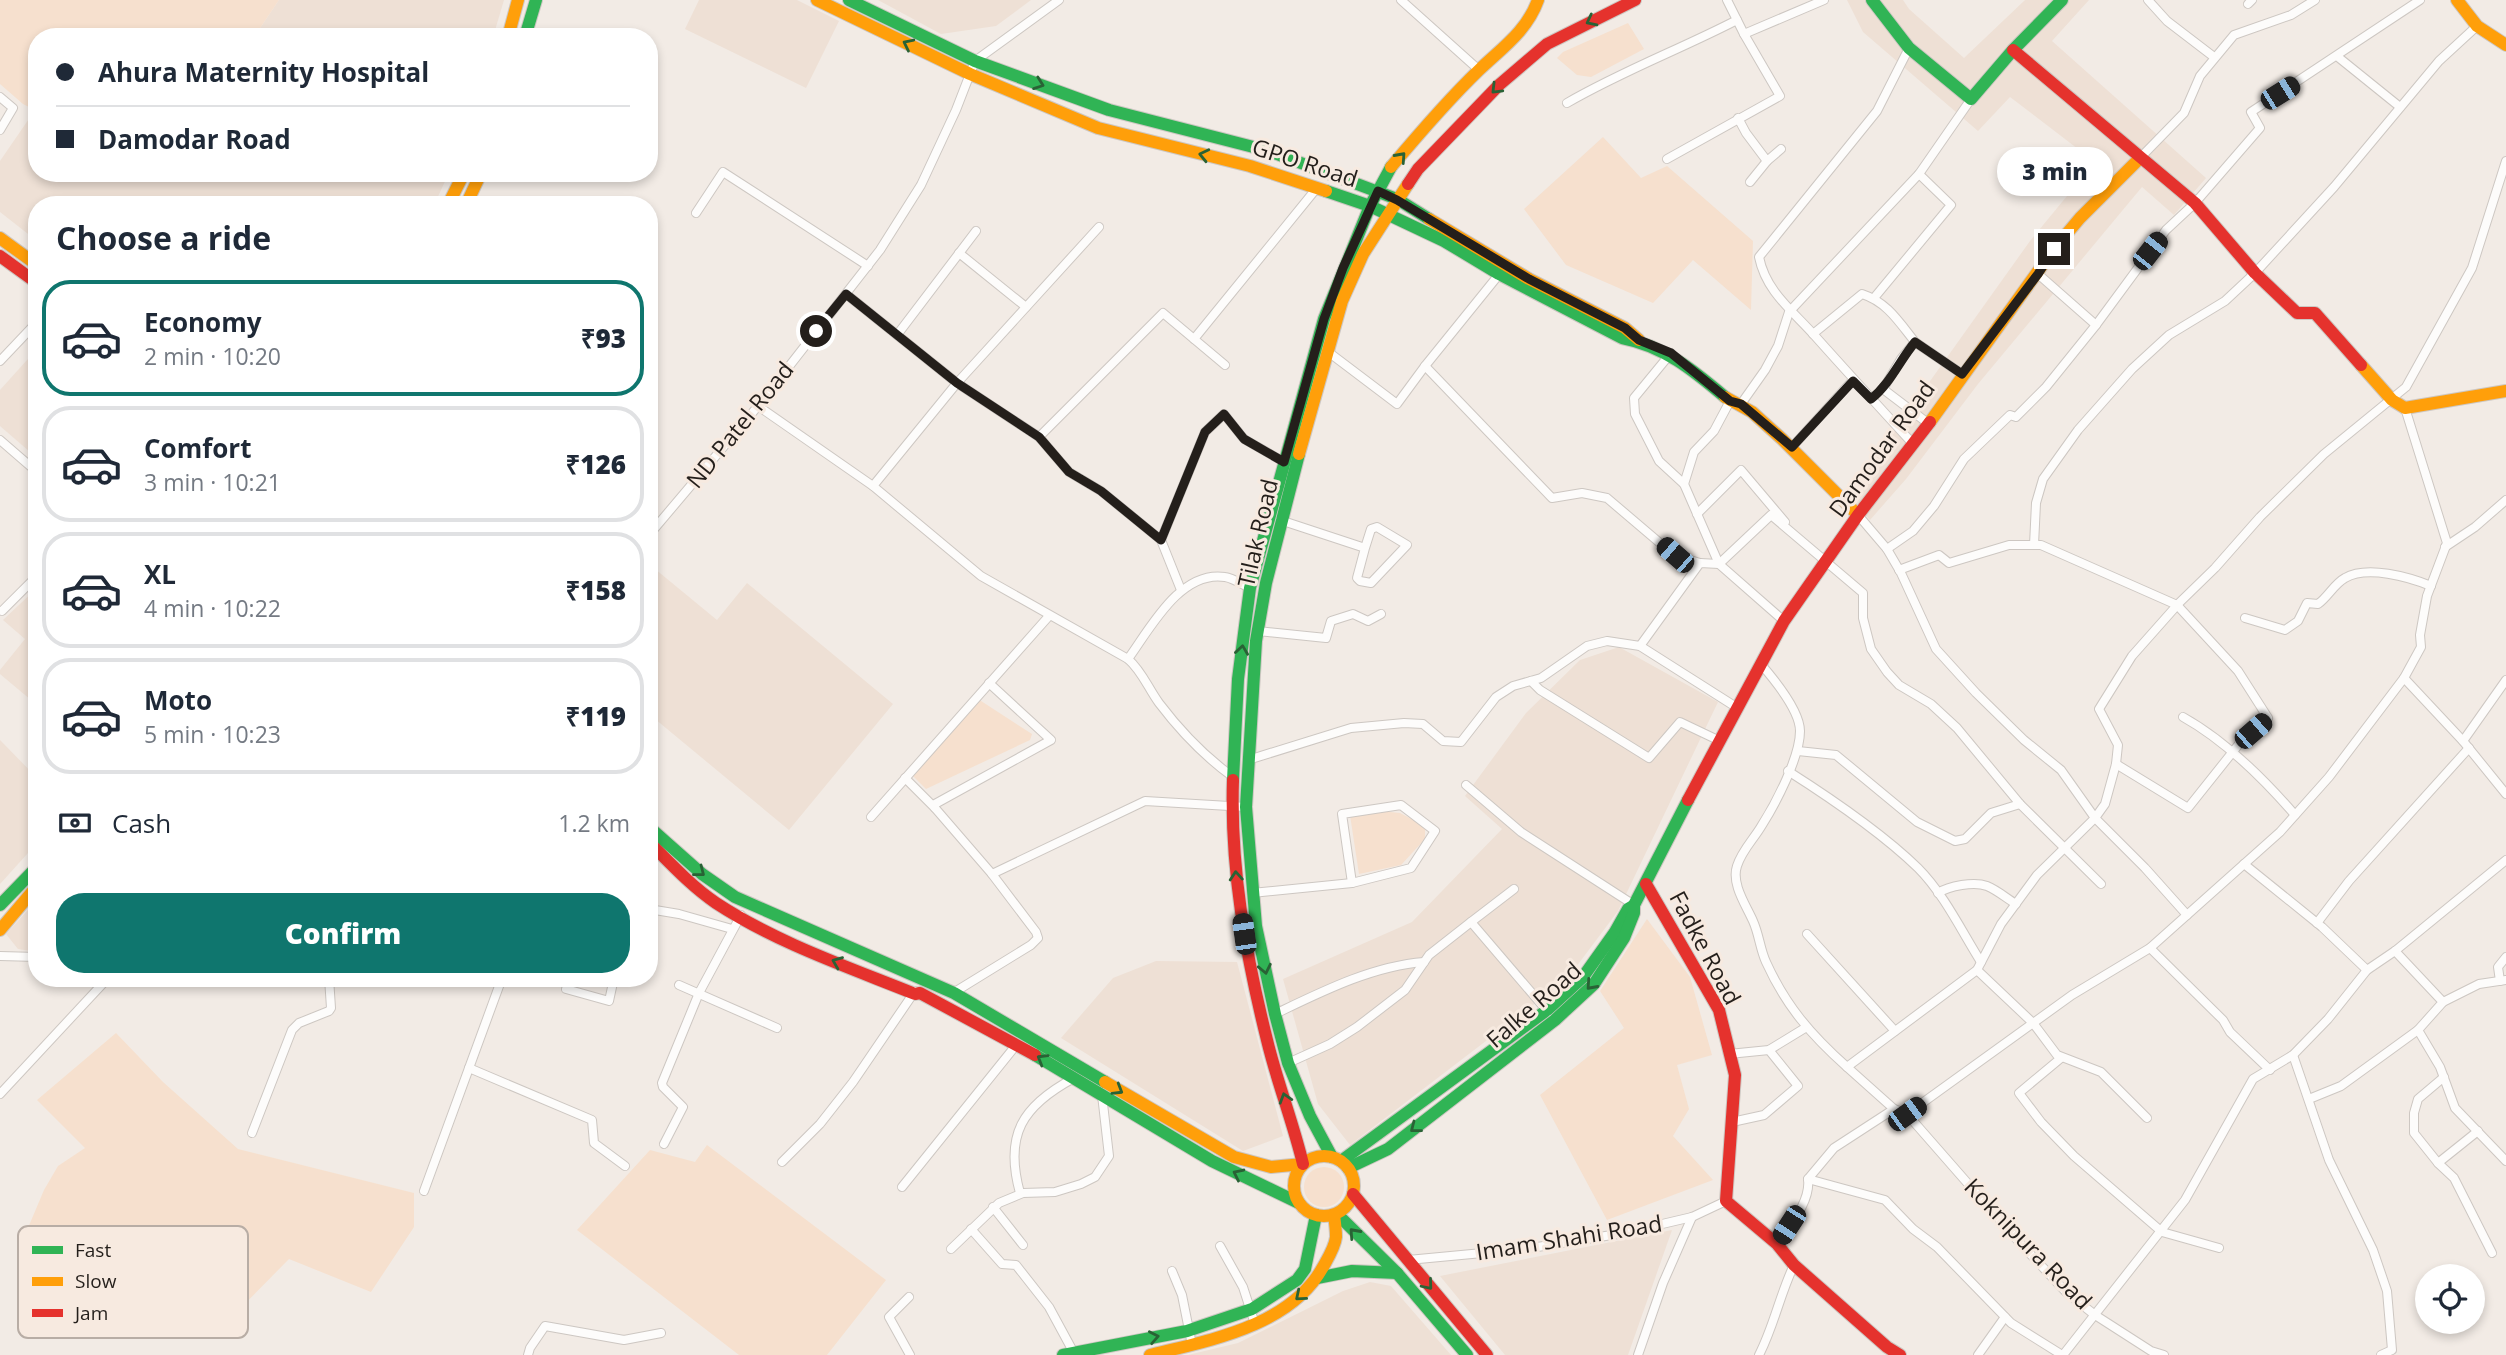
<!DOCTYPE html>
<html lang="en">
<head>
<meta charset="utf-8">
<style>
  :root { --surface:#fff; --page:#f2f2f3; --text:#1f2937; --muted:#747a83; --line:#e0e1e3; --accent:#0f766e }
  body { margin:0; font-family:"Open Sans",sans-serif; background:var(--page); color:var(--text); height:100vh; display:flex; flex-direction:column; font-size:26px; white-space:nowrap }
  * { box-sizing:border-box; margin:0 }
  p { font-size:23px; color:var(--muted) }
  .icon { flex:none; width:38px; height:38px; fill:none; stroke:currentColor; stroke-width:2; stroke-linecap:round; stroke-linejoin:round }
  .map { position:relative; flex:1; overflow:hidden }
  .details { position:absolute; left:28px; top:196px; width:630px; height:791px; display:flex; flex-direction:column; background:var(--surface); border-radius:28px; box-shadow:0 4px 10px #0003 }
  .details>* { flex:none }
  .top-card { position:absolute; left:28px; top:28px; width:630px; height:154px; border-radius:28px; box-shadow:0 4px 10px #0003; display:grid; align-content:center; height:154px; padding:0 28px; background:var(--surface) }
  .buttons { position:absolute; left:2415px; top:1264px; display:grid; gap:14px }
  .buttons a { display:grid; place-items:center; width:70px; height:70px; border-radius:50%; background:var(--surface); box-shadow:0 4px 10px #0003; font-size:35px }
  .end { position:absolute; width:32px; height:32px; margin:-16px; border:9px solid #241f1b; background:#fff; box-shadow:0 0 0 4px #fff }
  .from { border-radius:50% }
  .bubble { position:absolute; height:49px; border-radius:24px; background:var(--surface); box-shadow:0 4px 10px #0003; font-size:23px; font-weight:800; line-height:49px; text-align:center }
  .car { position:absolute; width:21px; height:42px; margin:-21px -10px; border-radius:9px; box-shadow:0 0 5px 2px #0007; background:linear-gradient(#222 24%,#8ab4d8 0 40%,#222 0 76%,#8ab4d8 0 86%,#222 0) }
  .top-card b { display:flex; align-items:center; gap:24px; height:66px; font-size:26px }
  .top-card b+b { border-top:2px solid var(--line) }
  .top-card i { width:18px; height:18px; background:var(--text) }
  ul { padding:0; list-style:none }
  li { display:flex; align-items:center; gap:21px; height:116px; margin:0 14px 10px; padding:0 14px; border:4px solid var(--line); border-radius:28px }
  li div { flex:1 }
  li b { display:block; font-size:26px }
  li em { font-style:normal; font-weight:800 }
  li.on { border-color:var(--accent) }
  li>.icon { width:63px; height:63px; stroke-width:1.5 }
  h2 { padding:0 28px; font-size:32px; line-height:84px }
  .pay { display:flex; align-items:center; gap:18px; height:77px; padding:0 28px; font-size:26px }
  .pay p { margin-inline-start:auto }
  .cta { display:flex; gap:14px; margin-top:auto; padding:14px 28px }
  .cta a { flex:1; height:80px; border-radius:28px; background:var(--accent); color:#fff; font-size:28px; font-weight:800; line-height:80px; text-align:center }
  .map>svg:first-child { display:block }
</style>
</head>
<body>
<div class="map">
<svg width="2506" height="1355" viewBox="0 0 2506 1355">
  <rect width="100%" height="100%" fill="#f2ebe5"/>
  <g fill="#eee0d5">
    <path d="M279,0h225l-11,37h-239z"/>
    <path d="M699,0h98l42,21 -33,67 -121,-59z"/>
    <path d="M878,0h153l-35,26 -55,8z"/>
    <path d="M1847,0h56l6,9 55,49 61,-58h64l-37,41 154,137 -32,37 -32,-28 -164,197 -72,95 -36,41 -22,-24 182,-255 65,-79 -85,-65 -32,34 -115,-99z"/>
    <path d="M35,110l2,63h412l-15,32h-397v36l-37,-29v-51z"/>
    <path d="M37,349v109l-37,-32v-36z"/>
    <path d="M649,564l68,56 30,-37 146,121 -104,126 -140,-116z"/>
    <path d="M37,588v117l-37,-31v-4l25,-31 -22,-19z"/>
    <path d="M1619,647l99,55 -100,209 -51,68 -217,166 -32,-41 -35,-125 129,-57 90,-93 -37,-33 61,-83 54,-53z"/>
    <path d="M0,740l37,38v65l-37,41z"/>
    <path d="M37,900v52l-19,-3 -12,-15z"/>
    <path d="M1156,961l81,1 46,174 -40,15 -182,-113 52,-60z"/>
    <path d="M1672,1230l-44,125h-123l-65,-79z"/>
    <path d="M1370,1282l21,4 60,69h-263l50,-12 105,-52z"/>
  </g>
  <g fill="#f6e0ce">
    <path d="M0,0h279l-25,37h-217v74l-14,-7 -23,-20z"/>
    <path d="M1628,23l16,26 -53,28 -14,-2 -20,-17 6,-6z"/>
    <path d="M1603,137l38,41 26,-12 86,75 -2,69 -58,-50 -40,43 -87,-38 -42,-56z"/>
    <path d="M978,699l54,35 -2,6 -104,49 -16,-16z"/>
    <path d="M1379,811l21,2 25,13v13l-24,26 -42,9 -9,-59z"/>
    <path d="M1647,919l43,58 22,78 -35,10 12,44 -16,27 40,44 -106,40 -67,-125 84,-67 -24,-37z"/>
    <path d="M116,1033l47,49 75,67 176,44v34l-43,65 -82,-33 -68,69 -104,-37 -24,42 -30,-18 31,-51 -69,-29 19,-45 14,-24 27,-18 -48,-48z"/>
    <path d="M707,1145l179,135 -59,75h-88l-162,-125 73,-80 45,12z"/>
    <circle cx="1324" cy="1187" r="20"/>
  </g>
  <g fill="none" stroke-linecap="round" stroke-linejoin="round">
    <defs>
      <g id="street">
        <path d="M1401,0l78,70"/>
        <path d="M1727,0l17,34"/>
        <path d="M2148,0l19,21 47,36"/>
        <path d="M2248,4l4,-4"/>
        <path d="M1909,48l-32,63 -118,146c7,35 34,54 56,79 33,37 66,73 99,109"/>
        <path d="M2338,57l62,50"/>
        <path d="M0,97l13,11 -13,22"/>
        <path d="M1567,103c55,-32 114,-54 170,-83"/>
        <path d="M1738,118l8,15 21,28 14,-12"/>
        <path d="M2140,158l44,-45 16,-37 34,-41 57,-20 24,-15"/>
        <path d="M1667,159l113,-63 -36,-62 80,-34"/>
        <path d="M1750,182l17,-21"/>
        <path d="M696,213l27,-41 145,94"/>
        <path d="M959,253l67,54"/>
        <path d="M846,294l111,89 142,-156"/>
        <path d="M1874,298l77,-93 -32,-31"/>
        <path d="M2096,325l70,-95 29,-27 65,-75 -9,-16 169,-112"/>
        <path d="M1813,334l49,-40c25,8 37,28 53,48"/>
        <path d="M897,335l79,-104"/>
        <path d="M1194,339l122,-150"/>
        <path d="M1327,351l70,53 28,-38 76,-94"/>
        <path d="M1671,353l-37,45 1,16 24,47 25,23"/>
        <path d="M0,361l37,-39"/>
        <path d="M1425,366l127,132 30,-5 25,5 67,57 26,8"/>
        <path d="M1730,401l-16,30 -20,21 -10,32 35,80 65,57"/>
        <path d="M1741,404l24,-34 13,-24 11,-34 130,-138 52,-75"/>
        <path d="M758,406l115,80 84,-103 82,54"/>
        <path d="M2405,408l42,135 -20,53 -7,39 1,12 -17,31 59,63 43,53"/>
        <path d="M1929,424l-46,-35 18,-30 14,-17 47,32"/>
        <path d="M0,440l37,32"/>
        <path d="M1792,447l60,-66"/>
        <path d="M873,486l108,90 147,83c14,12 20,29 31,44 22,29 45,53 74,74"/>
        <path d="M1697,514l44,-44 44,52"/>
        <path d="M1858,515l29,34 14,24 35,76 40,44 48,47 37,30 34,48 -58,57 -36,49 -24,46 -130,97 47,42"/>
        <path d="M1280,520l85,28 6,-19 6,-2 30,18 -36,38 -11,-2 -3,-3 8,-30"/>
        <path d="M649,535l109,-129 122,-156 41,-65 35,-75 19,-49 84,-61"/>
        <path d="M1161,540l44,-108 19,-18 20,25 40,23"/>
        <path d="M2034,545l2,-42 7,-24 35,-49 54,-61 37,-34 56,-34 30,-28 79,-86 105,-126 38,-35"/>
        <path d="M2445,547l30,-20 31,-27"/>
        <path d="M1887,549l26,-18 21,-25 30,-47 46,-44 6,2 30,-30 50,-62 -58,-51"/>
        <path d="M1899,570l40,-15 10,8 60,-18h32l136,60 61,66 30,47 -29,26 -51,64 -72,-44"/>
        <path d="M1181,590l-20,-50 -60,-49 -32,-19 -30,-35 124,-124 62,52"/>
        <path d="M2,611l35,-35"/>
        <path d="M2245,618l40,12 13,-9 9,-18 11,1c10,-7 16,-20 27,-26 22,-13 64,-1 86,8"/>
        <path d="M1258,631l68,7 5,-17 22,-7 15,7 13,-7"/>
        <path d="M1640,646l60,-83 19,1 52,-49 92,78v25l8,31 16,23 12,13 32,19 26,24 63,76 81,80"/>
        <path d="M1128,659c22,-30 52,-89 97,-82 8,1 18,8 25,11"/>
        <path d="M1760,663c13,15 40,48 40,68 0,26 -24,72 -38,94 -8,14 -20,25 -25,41 -6,18 9,39 16,55 6,13 7,28 13,41 20,44 45,73 81,105"/>
        <path d="M1531,681l9,9 109,68 31,-36 40,19"/>
        <path d="M989,683l62,57 -116,64v4l57,66"/>
        <path d="M2183,717c43,24 80,61 112,98"/>
        <path d="M2463,741l43,-61"/>
        <path d="M1798,751l38,4 81,67 38,19 10,-2 26,-26 29,-9"/>
        <path d="M1248,760l103,-32 53,-5 19,1 20,17 18,1 35,-45 17,-11 28,-8 46,-32 20,-5 33,5 96,61"/>
        <path d="M1788,771c44,28 93,61 130,97 26,26 44,64 63,94"/>
        <path d="M905,778l30,30"/>
        <path d="M1466,785l55,47 113,73"/>
        <path d="M1401,805l34,26 -24,37 -59,15 -10,-69z"/>
        <path d="M871,817l178,-201"/>
        <path d="M2244,864l78,63 45,43"/>
        <path d="M1514,889l-43,33 77,90"/>
        <path d="M1252,893l100,-10"/>
        <path d="M1938,893c11,-7 36,-12 49,-7 10,4 19,12 29,18"/>
        <path d="M649,909l30,5 53,15"/>
        <path d="M2187,915l-42,-47 -50,-50 10,-14 11,-40 2,-19 -19,-36 33,-53 47,-53 36,-35 45,-51 64,-63 82,-67 66,-119 34,-107"/>
        <path d="M2317,923l32,-42 120,-133"/>
        <path d="M1807,934l88,97"/>
        <path d="M2150,948l73,72 7,12 40,38"/>
        <path d="M2395,951l48,51 -25,28 22,37 15,41 51,53"/>
        <path d="M0,956l37,1"/>
        <path d="M1977,970l56,53 24,32 44,17 46,46"/>
        <path d="M2500,981l-2,-14 8,-10"/>
        <path d="M679,985l98,43"/>
        <path d="M566,989l43,12 5,-23"/>
        <path d="M953,993l78,-48 7,-7 -2,-6 -44,-58 153,-73 101,6"/>
        <path d="M2443,1002l36,-18 27,-4"/>
        <path d="M1275,1014c46,-22 97,-48 149,-52"/>
        <path d="M1729,1054l40,-4 36,-22"/>
        <path d="M2293,1055l36,105 44,90 14,41 5,59 -11,5"/>
        <path d="M2061,1058l-42,35 22,29 33,34 88,76 57,16"/>
        <path d="M1288,1063l42,-19 27,-17 48,-37 24,-35 42,-33"/>
        <path d="M469,1068l123,52 2,23 31,23"/>
        <path d="M2444,1077l-26,22 -4,14v20l24,30 16,15 38,75"/>
        <path d="M0,1094l108,-116"/>
        <path d="M2309,1099l32,-13 77,-56"/>
        <path d="M1907,1114l165,-119 78,-47 130,-116 49,-55 75,-99"/>
        <path d="M1732,1122l32,-7 34,-29 -29,-36"/>
        <path d="M252,1133l40,-103 7,-7 30,-12 2,-3 -2,-30"/>
        <path d="M664,1144l19,-37 -20,-20 -1,-4 37,-90 42,-78"/>
        <path d="M782,1162l38,-38 33,-42 62,-91"/>
        <path d="M2438,1163l40,-32"/>
        <path d="M1808,1179l77,21 28,29 24,18 74,76 51,32"/>
        <path d="M902,1187l115,-143"/>
        <path d="M424,1191l78,-213"/>
        <path d="M1020,1193c-16,-58 2,-87 54,-115"/>
        <path d="M993,1207l30,38"/>
        <path d="M971,1229l31,35 14,1 33,42 26,48"/>
        <path d="M1777,1244c12,-18 34,-42 31,-65l26,-31 60,-39 13,5 112,128 48,51 28,22 56,36 13,4"/>
        <path d="M1220,1246l23,41 12,37"/>
        <path d="M951,1249l48,-46 24,-10 32,-1 26,-8 14,-7 14,-21 -7,-61"/>
        <path d="M1408,1260l117,-11 99,-16 68,-16 34,-16"/>
        <path d="M1172,1271l10,24 10,50"/>
        <path d="M909,1297l-20,20 21,38"/>
        <path d="M528,1355l2,-7 15,-22 79,14 37,-7"/>
        <path d="M1638,1355l25,-72 29,-66"/>
        <path d="M1759,1355c15,-29 21,-61 35,-90"/>
        <path d="M1978,1355l27,-38"/>
        <path d="M2063,1355l122,-155 68,-121 40,-24 35,-36 39,-49 28,-19 111,-91"/>
      </g>
      <g id="fast">
        <path d="M849,0l126,61 134,49 160,41 128,48 32,20"/>
        <path d="M1872,0l37,48 62,51 42,-49 49,-50"/>
        <path d="M525,37l11,-37"/>
        <path d="M1326,191l44,15 74,35 55,33 123,64c42,8 71,32 103,59"/>
        <path d="M1299,454l-33,129 -10,58 -10,166 10,119 19,88 13,49 22,53 22,41"/>
        <path d="M1233,780l5,-101 12,-91 74,-269 46,-113 21,-39"/>
        <path d="M649,827l53,47 33,23 219,96 151,89"/>
        <path d="M0,905l37,-38"/>
        <path d="M1035,1055l177,106 87,42"/>
        <path d="M1341,1161l206,-151 36,-33 32,-45 13,-23 5,-3"/>
        <path d="M1348,1168l40,-19 167,-129 39,-36 30,-46 10,-25v-8l54,-105"/>
        <path d="M1337,1214l60,59 70,82"/>
        <path d="M1317,1278l35,-7 45,2"/>
        <path d="M1063,1355l124,-24 65,-22 45,-29 8,-11 11,-54"/>
      </g>
      <g id="slow">
        <path d="M817,0l153,74 128,54 152,38 76,25"/>
        <path d="M2457,0l20,26 29,19"/>
        <path d="M508,37l10,-37"/>
        <path d="M1391,167c26,-31 59,-69 88,-97 23,-22 48,-39 59,-70"/>
        <path d="M448,205l16,-32"/>
        <path d="M466,205l15,-32"/>
        <path d="M1429,219l100,60 96,49 14,12"/>
        <path d="M0,238l37,27"/>
        <path d="M2361,365l31,35 13,8 101,-17"/>
        <path d="M1725,397l27,15 30,27 76,76"/>
        <path d="M1930,422l124,-173 26,-31 60,-60"/>
        <path d="M1299,454l43,-153 21,-47 45,-70"/>
        <path d="M0,930l37,-44"/>
        <path d="M1105,1082l129,75 37,10 32,-3"/>
        <circle cx="1324" cy="1186" r="30"/>
        <path d="M1150,1355c61,-15 140,-29 173,-88 5,-9 12,-20 13,-30 0,-7 -1,-15 -2,-22"/>
      </g>
      <g id="jam">
        <path d="M2013,50l182,153 60,70 42,40h18l46,52"/>
        <path d="M1408,184l10,-15 81,-84 48,-41 88,-44"/>
        <path d="M0,256l37,27"/>
        <path d="M1233,780c-3,88 13,176 34,260 10,42 26,82 36,124"/>
        <path d="M1688,800l96,-179 74,-106 72,-93"/>
        <path d="M649,842c21,21 42,44 67,61 61,40 132,64 199,91l5,-1 115,62"/>
        <path d="M1646,884l73,126 16,65 -9,126 51,43 17,21 93,82 13,8"/>
        <path d="M1353,1194l134,161"/>
      </g>
    </defs>
    <use href="#street" stroke="#cdc7c2" stroke-width="10"/>
    <use href="#fast" stroke="#cdc7c2" stroke-width="14"/>
    <use href="#slow" stroke="#cdc7c2" stroke-width="14"/>
    <use href="#jam" stroke="#cdc7c2" stroke-width="14"/>
    <use href="#street" stroke="#fdfcfb" stroke-width="8"/>
    <use href="#fast" stroke="#30b455" stroke-width="12"/>
    <use href="#slow" stroke="#ff9f0a" stroke-width="12"/>
    <use href="#jam" stroke="#e5322d" stroke-width="12"/>
  </g>
  <defs><path id="oneway-chevron" d="M-2-3.5L2.5 0L-2 3.5" fill="none" stroke-width="1.6" stroke-linecap="round" stroke-linejoin="round" transform="scale(1.75)"/></defs>
  <g stroke="#296235">
    <use href="#oneway-chevron" transform="translate(1591 21) rotate(153)"/>
    <use href="#oneway-chevron" transform="translate(908 44) rotate(-154)"/>
    <use href="#oneway-chevron" transform="translate(1039 84) rotate(20)"/>
    <use href="#oneway-chevron" transform="translate(1496 89) rotate(135)"/>
    <use href="#oneway-chevron" transform="translate(1204 155) rotate(-167)"/>
    <use href="#oneway-chevron" transform="translate(1401 157) rotate(-48)"/>
    <use href="#oneway-chevron" transform="translate(1242 650) rotate(-82)"/>
    <use href="#oneway-chevron" transform="translate(700 872) rotate(38)"/>
    <use href="#oneway-chevron" transform="translate(1236 876) rotate(-94)"/>
    <use href="#oneway-chevron" transform="translate(837 962) rotate(-158)"/>
    <use href="#oneway-chevron" transform="translate(1265 969) rotate(78)"/>
    <use href="#oneway-chevron" transform="translate(1591 985) rotate(132)"/>
    <use href="#oneway-chevron" transform="translate(1042 1059) rotate(-149)"/>
    <use href="#oneway-chevron" transform="translate(1118 1090) rotate(31)"/>
    <use href="#oneway-chevron" transform="translate(1285 1098) rotate(-107)"/>
    <use href="#oneway-chevron" transform="translate(1415 1128) rotate(142)"/>
    <use href="#oneway-chevron" transform="translate(1238 1174) rotate(-154)"/>
    <use href="#oneway-chevron" transform="translate(1354 1233) rotate(-132)"/>
    <use href="#oneway-chevron" transform="translate(1428 1285) rotate(50)"/>
    <use href="#oneway-chevron" transform="translate(1300 1296) rotate(140)"/>
    <use href="#oneway-chevron" transform="translate(1154 1337) rotate(-11)"/>
  </g>
  <g fill="none" stroke-linecap="round" stroke-linejoin="round">
    <path stroke="#241f1b" stroke-width="9" d="M816,331l30,-37 111,89 82,54 30,35 32,19 60,49 44,-108 19,-18 20,25 40,23 40,-143 19,-51 35,-77 19,9 132,79 96,49 14,12 32,13 59,48 11,3 51,43 61,-66 18,18c19,-15 29,-39 44,-57l47,32 76,-100 16,-25"/>
  </g>
  <g text-anchor="middle" stroke-width="6" stroke-linejoin="round" paint-order="stroke">
    <g font-size="23" fill="#241f1b" stroke="#f7eae0">
      <text transform="translate(1305 163) rotate(18)" y="8">GPO Road</text>
      <text transform="translate(740 425) rotate(-51)" y="8">ND Patel Road</text>
      <text transform="translate(1882 449) rotate(-54)" y="8">Damodar Road</text>
      <text transform="translate(1258 533) rotate(-77)" y="8">Tilak Road</text>
      <text transform="translate(1705 948) rotate(62)" y="8">Fadke Road</text>
      <text transform="translate(1534 1005) rotate(-41)" y="8">Falke Road</text>
      <text transform="translate(1569 1238) rotate(-9)" y="8">Imam Shahi Road</text>
      <text transform="translate(2028 1244) rotate(46)" y="8">Koknipura Road</text>
    </g>
  </g>
  <rect x="18" y="1226" width="230" height="112" rx="10" fill="#f7eae0" stroke="#b8ada5" stroke-width="2"/>
  <rect x="32" y="1246" width="31" height="8" fill="#30b455"/>
  <rect x="32" y="1277" width="31" height="9" fill="#ff9f0a"/>
  <rect x="32" y="1309" width="31" height="8" fill="#e5322d"/>
  <g font-size="19" fill="#241f1b">
    <text x="75" y="1257">Fast</text>
    <text x="75" y="1288">Slow</text>
    <text x="75" y="1320">Jam</text>
  </g>
</svg>
<div class="buttons">
<a><svg class="icon" aria-label="locate" viewBox="0 0 24 24"><circle cx="12" cy="12" r="6"/><path d="M12 2v4M12 18v4M2 12h4M18 12h4"/></svg></a>
</div>
<i class="end from" style="left:816px;top:331px"></i>
<i class="end" style="left:2054px;top:249px"></i>
<div class="bubble" style="left:1997px;top:147px;width:116px">3 min</div>
<i class="car" style="left:2280px;top:93px;rotate:58deg"></i>
<i class="car" style="left:2150px;top:251px;rotate:38deg"></i>
<i class="car" style="left:1675px;top:555px;rotate:311deg"></i>
<i class="car" style="left:2253px;top:731px;rotate:49deg"></i>
<i class="car" style="left:1244px;top:934px;rotate:352deg"></i>
<i class="car" style="left:1907px;top:1114px;rotate:54deg"></i>
<i class="car" style="left:1789px;top:1225px;rotate:213deg"></i>
<div class="top-card">
<b><i class="from"></i>Ahura Maternity Hospital</b>
<b><i></i>Damodar Road</b>
</div>
<section class="details">
<h2>Choose a ride</h2>
<ul>
<li class="on"><svg class="icon" aria-label="car" viewBox="0 0 24 24"><path d="M5 17H2v-5l4-1 3-4h7l3 4 3 1v5h-3M9 17h6M6 11h13"/><circle cx="7" cy="17" r="2"/><circle cx="17" cy="17" r="2"/></svg><div><b>Economy</b><p>2 min · 10:20</p></div><em>₹93</em></li>
<li><svg class="icon" aria-label="car" viewBox="0 0 24 24"><path d="M5 17H2v-5l4-1 3-4h7l3 4 3 1v5h-3M9 17h6M6 11h13"/><circle cx="7" cy="17" r="2"/><circle cx="17" cy="17" r="2"/></svg><div><b>Comfort</b><p>3 min · 10:21</p></div><em>₹126</em></li>
<li><svg class="icon" aria-label="car" viewBox="0 0 24 24"><path d="M5 17H2v-5l4-1 3-4h7l3 4 3 1v5h-3M9 17h6M6 11h13"/><circle cx="7" cy="17" r="2"/><circle cx="17" cy="17" r="2"/></svg><div><b>XL</b><p>4 min · 10:22</p></div><em>₹158</em></li>
<li><svg class="icon" aria-label="car" viewBox="0 0 24 24"><path d="M5 17H2v-5l4-1 3-4h7l3 4 3 1v5h-3M9 17h6M6 11h13"/><circle cx="7" cy="17" r="2"/><circle cx="17" cy="17" r="2"/></svg><div><b>Moto</b><p>5 min · 10:23</p></div><em>₹119</em></li>
</ul>
<div class="pay"><svg class="icon" aria-label="cash" viewBox="0 0 24 24"><path d="M3 7h18v10H3z"/><circle cx="12" cy="12" r="2"/></svg>Cash<p>1.2 km</p></div>
<div class="cta"><a>Confirm</a></div>
</section>
</div>
</body>
</html>
